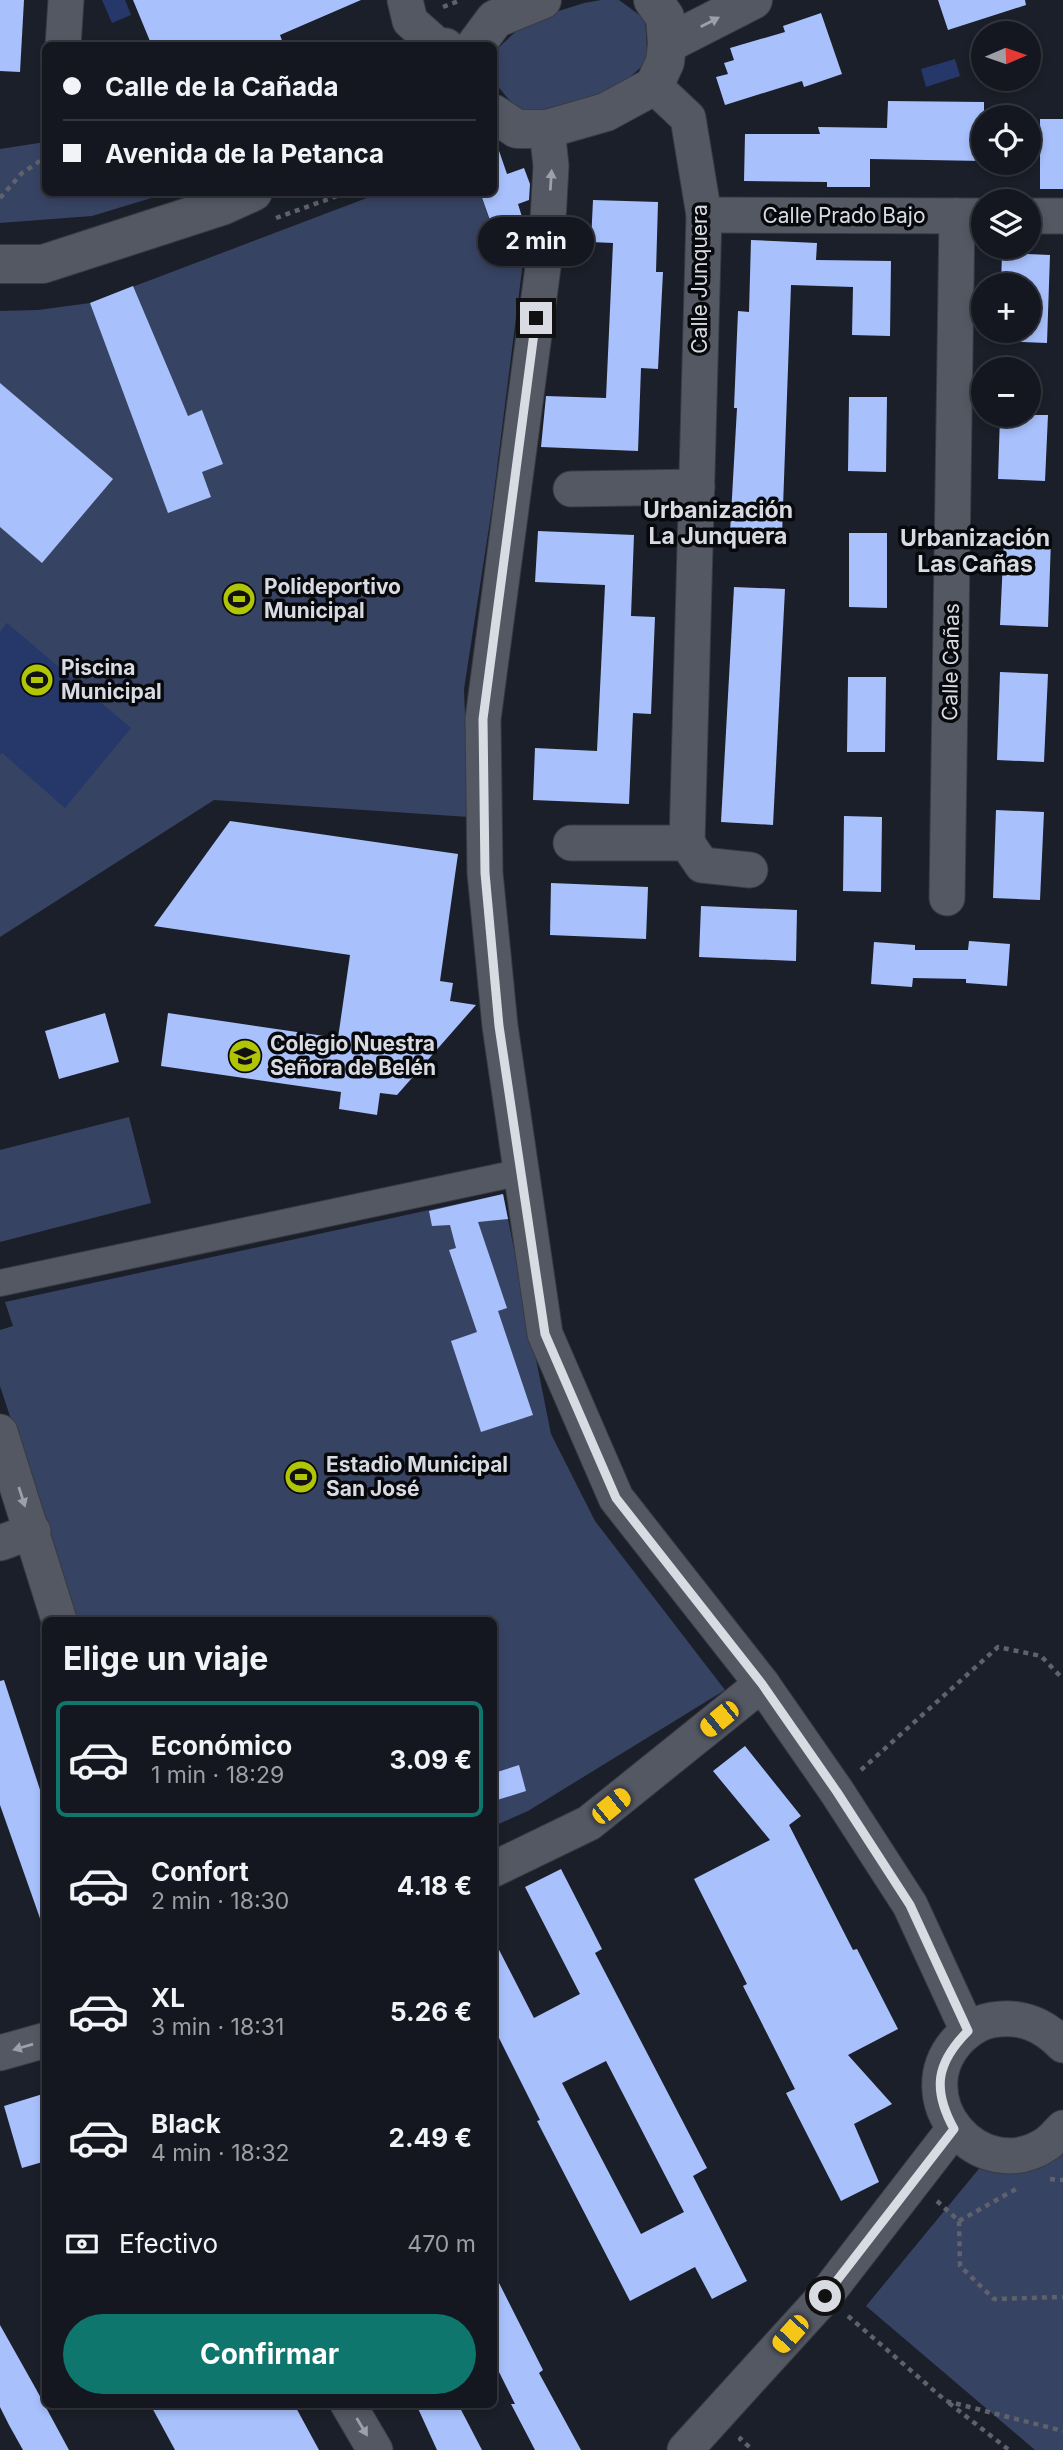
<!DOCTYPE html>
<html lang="es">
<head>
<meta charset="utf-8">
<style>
  :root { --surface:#14171f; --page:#1d2028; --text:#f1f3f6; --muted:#9d9fa4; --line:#33363d; --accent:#0f766e }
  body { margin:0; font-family:Inter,sans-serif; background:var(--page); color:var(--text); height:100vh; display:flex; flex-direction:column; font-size:26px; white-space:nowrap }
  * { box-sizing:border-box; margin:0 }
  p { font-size:23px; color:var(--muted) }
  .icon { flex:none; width:38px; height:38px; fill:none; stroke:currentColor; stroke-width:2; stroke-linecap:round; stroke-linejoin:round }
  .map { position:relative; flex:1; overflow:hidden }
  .side { position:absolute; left:42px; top:1617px; width:455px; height:791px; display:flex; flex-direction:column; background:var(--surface); border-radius:10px; box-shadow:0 4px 10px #0003,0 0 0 2px var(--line) }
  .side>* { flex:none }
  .banner { position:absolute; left:42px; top:42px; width:455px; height:154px; border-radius:10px; box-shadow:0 4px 10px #0003,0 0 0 2px var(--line); display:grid; align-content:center; height:154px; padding:0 21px; background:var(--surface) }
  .needle { width:46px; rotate:88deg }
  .buttons { position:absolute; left:971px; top:21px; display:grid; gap:14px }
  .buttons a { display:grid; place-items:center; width:70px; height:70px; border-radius:50%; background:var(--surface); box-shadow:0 4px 10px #0003,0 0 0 2px var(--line); font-size:35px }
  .end { position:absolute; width:32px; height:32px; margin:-16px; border:9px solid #d8dbe2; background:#111; box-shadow:0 0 0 4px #111 }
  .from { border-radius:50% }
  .bubble { position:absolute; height:49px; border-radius:24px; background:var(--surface); box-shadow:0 4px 10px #0003,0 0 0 2px var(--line); font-size:23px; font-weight:700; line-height:49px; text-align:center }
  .car { position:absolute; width:21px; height:42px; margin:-21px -10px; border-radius:9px; box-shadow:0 0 5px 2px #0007; background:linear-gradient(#f5c518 24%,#345 0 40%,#f5c518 0 76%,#345 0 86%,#f5c518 0) }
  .banner b { display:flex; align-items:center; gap:24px; height:66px; font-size:26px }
  .banner b+b { border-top:2px solid var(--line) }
  .banner i { width:18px; height:18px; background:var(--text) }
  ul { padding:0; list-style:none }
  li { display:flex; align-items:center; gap:21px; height:116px; margin:0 14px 10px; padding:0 7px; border:4px solid transparent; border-radius:10px }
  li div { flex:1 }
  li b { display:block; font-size:26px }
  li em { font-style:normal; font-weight:700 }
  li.active { border-color:var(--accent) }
  li>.icon { width:63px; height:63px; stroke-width:1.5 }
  h2 { padding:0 21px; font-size:32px; line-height:84px }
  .pay { display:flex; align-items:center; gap:18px; height:77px; padding:0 21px; font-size:26px }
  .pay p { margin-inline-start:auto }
  .button { display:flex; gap:14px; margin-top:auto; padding:14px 21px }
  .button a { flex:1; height:80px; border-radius:42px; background:var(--accent); color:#fff; font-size:28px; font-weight:700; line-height:80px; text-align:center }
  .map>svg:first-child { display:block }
</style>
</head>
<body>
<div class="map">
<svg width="1063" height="2450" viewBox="0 0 1063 2450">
  <rect width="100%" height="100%" fill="#1b1f29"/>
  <g fill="#374362">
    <path d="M601,0h18l26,19 3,42 -35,31 -70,24 -28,-9 -20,-24 -1,-31 33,-31 57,-18z"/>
    <path d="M45,142l1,50 122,1 -76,23 -92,7v-74z"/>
    <path d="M380,193h100l23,66 21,-5 -32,254 -28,181 5,128 -255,-17 -214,137v-626l38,-1 52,-7z"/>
    <path d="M129,1117l22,86 -151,39v-92z"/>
    <path d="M503,1194l48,240 44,87 130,169 -197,121 -34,15v-206h-417l-77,-234v-56l13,-4 -8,-24z"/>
    <path d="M1063,2153v297h-28l-169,-144 116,-141 33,6 46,-15z"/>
  </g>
  <g fill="#263769">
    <path d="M102,0h23l6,15 -19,8z"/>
    <path d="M955,59l5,17 -34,11 -5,-18z"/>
    <path d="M7,623l124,105 -66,80 -63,-55 -2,2v-123z"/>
  </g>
  <g fill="#a8c0fc" fill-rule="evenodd">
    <path d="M0,0h24l-4,72 -20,-1z"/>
    <path d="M133,0h228l-81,35 4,11h-132z"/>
    <path d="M938,0h87l1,5 -78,25z"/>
    <path d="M821,13l21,61 -38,13 -2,-6 -77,24 -9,-28 12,-3 -4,-11 10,-3 -4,-12 55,-16 -2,-6z"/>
    <path d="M888,101l96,1v59l-114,-2v28h-43v-5l-83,-1 1,-47h75l-2,-7 69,1z"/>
    <rect x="1040" y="119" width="23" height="70"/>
    <path d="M494,145h3l10,29 17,-6 6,16 -1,16 -11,4 9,29 -29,10 -18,-51h14z"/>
    <path d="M593,200l65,2 -2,70h7l-5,97 -17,-1 -3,83 -97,-4 5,-51 60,2 7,-155 -22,-1z"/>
    <path d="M751,240l66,3 -1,17 75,1 -1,75 -38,-1 1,-48 -62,-2 -9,250 -52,-2 7,-125h-3l4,-97 11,1z"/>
    <path d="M1002,253l48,2 -3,88 -48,-2v-10h30v-46h-28z"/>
    <path d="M133,286l55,130 14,-6 21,54 -21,8 9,25 -43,16 -78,-210z"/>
    <path d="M0,383l113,96 -71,84 -42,-36z"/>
    <path d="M849,397h38l-1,75 -38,-1z"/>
    <path d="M1000,415h48l-3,66 -47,-2z"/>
    <path d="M538,531l96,4 -3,81 24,1 -4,97 -18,-1 -4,91 -96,-4 2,-52 62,3 8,-166 -70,-3z"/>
    <path d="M849,533h38v75l-38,-1z"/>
    <path d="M1004,537l47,2 -3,88 -48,-2z"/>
    <path d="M734,587l51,2 -12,236 -52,-3z"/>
    <path d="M1000,672l48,2 -4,88 -47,-2z"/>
    <path d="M848,677h38l-1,75h-38z"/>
    <path d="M996,810l48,2 -4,88 -47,-2z"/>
    <path d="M844,816l38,1 -1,75 -38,-1z"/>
    <path d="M230,821l228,33 -18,127 13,2 -3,18 26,4 -79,90 -17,-2 -3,22 -38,-6 2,-17 -180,-26 7,-53 170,25 12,-83 -196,-29z"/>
    <path d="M551,883l97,4 -2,52 -96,-4z"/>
    <path d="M701,906l96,4 -1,51 -97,-4z"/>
    <path d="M969,941l41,3 -3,42 -41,-3v-4l-53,-1 -1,9 -41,-3 3,-42 41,3v5h53z"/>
    <path d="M105,1013l14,49 -60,17 -14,-48z"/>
    <path d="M503,1194l5,25 -30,3 29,86 -9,3 35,104 -52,17 -30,-91 26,-9 -28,-82 7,-2 -6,-23 -18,1 -3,-15z"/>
    <path d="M4,1680l42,128v116h-4l-42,-119v-124z"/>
    <path d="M745,1746l56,70 -12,9 64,125 4,-1 41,80 -50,26 44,49 -38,20 25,58 -38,19 -55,-108 9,-4 -52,-103 4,-2 -53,-105 76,-39 -57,-69z"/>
    <path d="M519,1765l7,26 -32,10v-28z"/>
    <path d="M561,1869l41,80 -7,4 112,215 -14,8 54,105 -35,18 -17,-32 -65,34 -93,-180 3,-1 -46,-92v-88l40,78 46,-24 -55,-107zM606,2061l78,151 -43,22 -79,-151z"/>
    <path d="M46,2093v68l-24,7 -18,-62z"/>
    <path d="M494,2273l49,97 -4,3 42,77h-46l-24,-46h4l-21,-42z"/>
    <path d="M0,2325l36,64 33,61h-46l-14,-25 -9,-18z"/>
    <path d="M150,2404h144l25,46h-144z"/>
    <path d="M416,2404h42l24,46h-45z"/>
  </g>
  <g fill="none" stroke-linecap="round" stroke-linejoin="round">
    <defs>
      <path id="pedestrian" d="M0,1283l522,-111"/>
      <g id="minor">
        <path d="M405,0l5,21 27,24 9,1"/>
        <path d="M63,46l3,-46"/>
        <path d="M654,86l34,32 16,97 -17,628"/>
        <path d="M547,129l4,37 -4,71 -64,482 2,154 15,153 45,308 71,164 146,186 75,108 73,113 58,126"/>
        <path d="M704,215l280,1"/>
        <path d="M1029,216h34"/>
        <path d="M571,489l126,-2"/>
        <path d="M571,843h116l15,22 48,5"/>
        <path d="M947,898l10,-682"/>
        <path d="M0,1432l59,188"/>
        <path d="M0,1543l33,-12"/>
        <path d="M494,1869l95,-46 173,-139"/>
        <path d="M1063,2045c-20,-21 -42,-30 -71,-25 -12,2 -24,10 -32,18 -58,59 20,152 88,105 5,-4 10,-10 15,-15"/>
        <path d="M0,2053l46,-13"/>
        <path d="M348,2404l27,46"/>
        <path d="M685,2450l140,-154 129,-167"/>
      </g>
      <g id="secondary">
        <path d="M667,44l86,-44"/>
        <path d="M475,46l20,-27 47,-19"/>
        <path d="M494,114l23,15h30l59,-17 48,-26 11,-24 2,-18 -2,-27 -12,-17"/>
        <path d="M0,264h43l179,-58 31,-14"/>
      </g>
    </defs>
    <use href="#pedestrian" stroke="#383b43" stroke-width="28"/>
    <use href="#minor" stroke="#383b43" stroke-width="37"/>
    <use href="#secondary" stroke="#383b43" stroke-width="40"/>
    <g stroke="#5f626b" stroke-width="4.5" stroke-dasharray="5 5" stroke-linecap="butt">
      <path d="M443,7l18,-7"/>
      <path d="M0,198l22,-25 24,-16"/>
      <path d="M276,218l72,-26"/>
      <path d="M861,1770l137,-123 43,9 22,23"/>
      <path d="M1050,2179l13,1"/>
      <path d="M937,2201l22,20 1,45 34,33 69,-2"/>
      <path d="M959,2221l57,-32"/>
      <path d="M848,2316l98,85 117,30"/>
      <path d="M949,2403l60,47"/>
      <path d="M742,2437l-2,2 13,11"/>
    </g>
    <use href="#pedestrian" stroke="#545863" stroke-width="26"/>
    <use href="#minor" stroke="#545863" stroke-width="35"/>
    <use href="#secondary" stroke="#545863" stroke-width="38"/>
  </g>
  <defs><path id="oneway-solid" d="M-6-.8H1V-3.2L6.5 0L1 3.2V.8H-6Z" transform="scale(1.75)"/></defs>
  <g fill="#9da0a9">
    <use href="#oneway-solid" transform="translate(710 22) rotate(-27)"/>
    <use href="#oneway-solid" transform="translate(551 180) rotate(-86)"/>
    <use href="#oneway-solid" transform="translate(22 1497) rotate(72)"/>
    <use href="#oneway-solid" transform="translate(23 2047) rotate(164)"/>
    <use href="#oneway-solid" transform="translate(362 2427) rotate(59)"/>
  </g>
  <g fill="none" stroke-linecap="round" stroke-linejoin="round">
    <path stroke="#d8dbe2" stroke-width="9" d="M536,318l-53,401 2,154 14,153 46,308 71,164 146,186 75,108 73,113 58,126c-32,32 -36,58 -14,98l-129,167"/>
  </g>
  <defs>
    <symbol id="stadium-disc" viewBox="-11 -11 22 22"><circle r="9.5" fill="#afc506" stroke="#08090d"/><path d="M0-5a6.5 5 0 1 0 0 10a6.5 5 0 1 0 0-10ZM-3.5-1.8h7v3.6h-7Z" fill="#111"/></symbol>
    <symbol id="school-disc" viewBox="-11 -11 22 22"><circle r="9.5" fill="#afc506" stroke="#08090d"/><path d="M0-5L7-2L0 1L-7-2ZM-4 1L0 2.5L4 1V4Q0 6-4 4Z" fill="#111"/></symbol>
  </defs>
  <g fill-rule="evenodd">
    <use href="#stadium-disc" x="220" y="580" width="38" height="38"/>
    <use href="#stadium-disc" x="18" y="661" width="38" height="38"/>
    <use href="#school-disc" x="226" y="1037" width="38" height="38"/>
    <use href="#stadium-disc" x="282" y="1458" width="38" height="38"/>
  </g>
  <g text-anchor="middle" stroke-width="7" stroke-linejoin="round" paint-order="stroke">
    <g font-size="21" fill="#d8dbe2" stroke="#08090d">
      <text x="844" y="223">Calle Prado Bajo</text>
      <text transform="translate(700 279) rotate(-90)" y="7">Calle Junquera</text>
      <text transform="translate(951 662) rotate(-89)" y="7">Calle Cañas</text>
    </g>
    <g font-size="21" font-weight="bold" fill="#d8dbe2" stroke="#08090d" text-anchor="start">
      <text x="264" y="594">Polideportivo<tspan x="264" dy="24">Municipal</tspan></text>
      <text x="61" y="675">Piscina<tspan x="61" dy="24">Municipal</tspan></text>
      <text x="270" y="1051">Colegio Nuestra<tspan x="270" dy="24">Señora de Belén</tspan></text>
      <text x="326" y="1472">Estadio Municipal<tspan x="326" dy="24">San José</tspan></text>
    </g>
    <g font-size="23" font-weight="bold" fill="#d8dbe2" stroke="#08090d">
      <text x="718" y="518">Urbanización<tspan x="718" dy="26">La Junquera</tspan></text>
      <text x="975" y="546">Urbanización<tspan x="975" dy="26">Las Cañas</tspan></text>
    </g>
  </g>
</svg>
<div class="buttons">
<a><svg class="needle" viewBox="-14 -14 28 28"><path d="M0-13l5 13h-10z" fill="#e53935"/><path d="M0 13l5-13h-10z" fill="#9d9fa4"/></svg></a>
<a><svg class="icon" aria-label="locate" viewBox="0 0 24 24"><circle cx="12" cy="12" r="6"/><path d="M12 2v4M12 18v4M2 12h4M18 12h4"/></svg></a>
<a><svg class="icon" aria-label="layers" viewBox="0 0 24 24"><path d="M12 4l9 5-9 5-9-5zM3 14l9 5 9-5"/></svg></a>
<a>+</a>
<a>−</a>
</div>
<i class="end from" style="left:825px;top:2296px"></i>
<i class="end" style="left:536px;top:318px"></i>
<div class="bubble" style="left:478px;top:217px;width:116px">2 min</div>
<i class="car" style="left:719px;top:1719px;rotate:231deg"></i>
<i class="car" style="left:611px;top:1806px;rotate:51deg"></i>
<i class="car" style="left:790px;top:2334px;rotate:222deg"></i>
<div class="banner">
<b><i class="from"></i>Calle de la Cañada</b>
<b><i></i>Avenida de la Petanca</b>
</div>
<section class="side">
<h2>Elige un viaje</h2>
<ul>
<li class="active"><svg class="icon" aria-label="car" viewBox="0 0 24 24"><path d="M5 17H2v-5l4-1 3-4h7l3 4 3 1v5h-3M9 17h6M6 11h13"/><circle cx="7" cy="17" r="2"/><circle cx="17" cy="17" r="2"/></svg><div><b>Económico</b><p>1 min · 18:29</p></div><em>3.09 €</em></li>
<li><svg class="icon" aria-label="car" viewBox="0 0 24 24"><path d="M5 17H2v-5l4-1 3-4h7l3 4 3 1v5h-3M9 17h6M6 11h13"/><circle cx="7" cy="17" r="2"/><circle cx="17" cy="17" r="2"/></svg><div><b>Confort</b><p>2 min · 18:30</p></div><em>4.18 €</em></li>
<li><svg class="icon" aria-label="car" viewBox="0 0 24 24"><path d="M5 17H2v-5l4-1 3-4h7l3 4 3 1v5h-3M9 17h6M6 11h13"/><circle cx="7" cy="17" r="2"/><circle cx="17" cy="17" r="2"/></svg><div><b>XL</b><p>3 min · 18:31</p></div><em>5.26 €</em></li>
<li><svg class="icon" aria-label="car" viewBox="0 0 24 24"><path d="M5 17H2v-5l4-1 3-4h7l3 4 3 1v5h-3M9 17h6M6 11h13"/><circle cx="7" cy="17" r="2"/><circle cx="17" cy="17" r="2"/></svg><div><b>Black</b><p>4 min · 18:32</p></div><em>2.49 €</em></li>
</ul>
<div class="pay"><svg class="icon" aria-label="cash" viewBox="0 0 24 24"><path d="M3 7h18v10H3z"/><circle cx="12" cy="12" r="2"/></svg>Efectivo<p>470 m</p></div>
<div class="button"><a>Confirmar</a></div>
</section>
</div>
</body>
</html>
